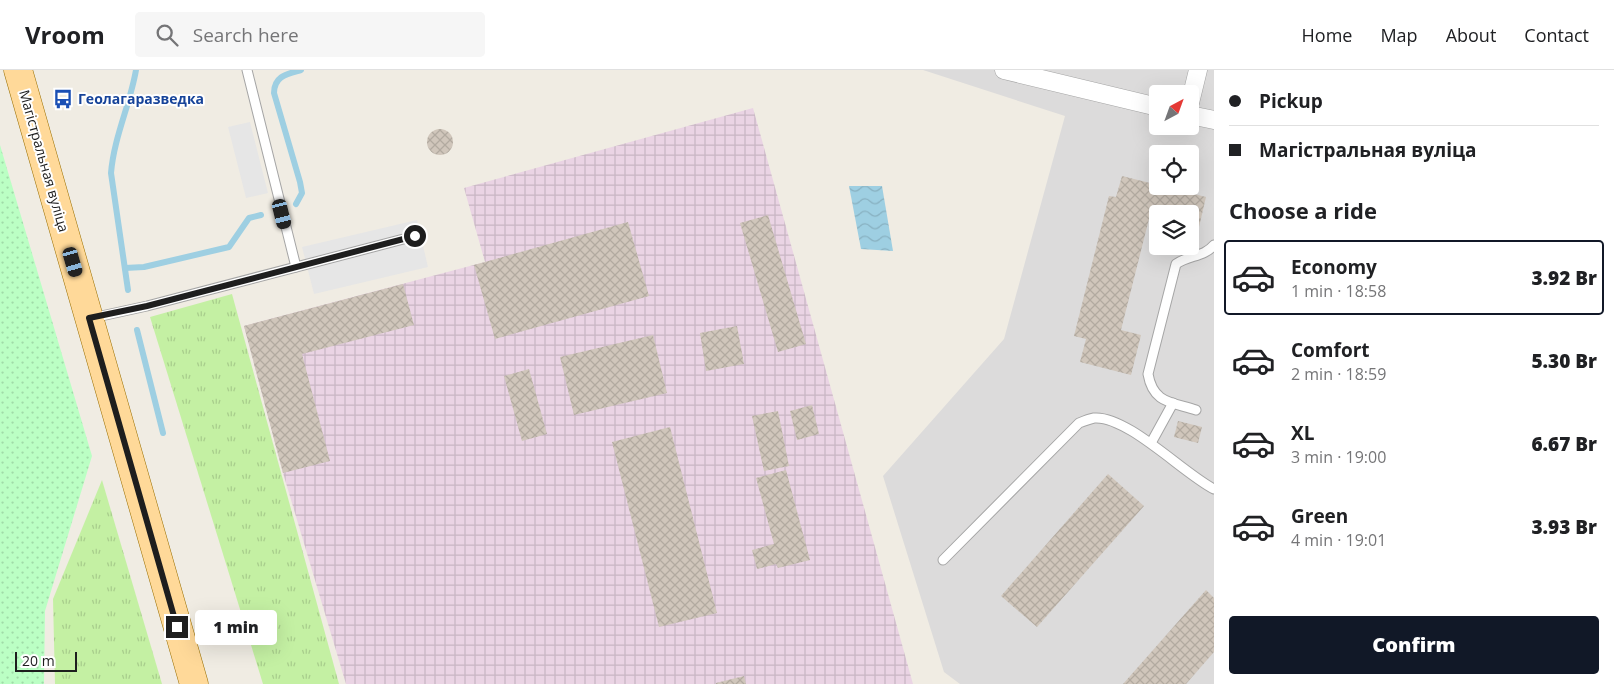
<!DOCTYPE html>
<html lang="en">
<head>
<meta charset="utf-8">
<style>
  :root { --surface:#fff; --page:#f6f6f6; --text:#202124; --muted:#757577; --line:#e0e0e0; --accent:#111827 }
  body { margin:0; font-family:"Open Sans",sans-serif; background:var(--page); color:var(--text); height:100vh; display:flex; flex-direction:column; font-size:19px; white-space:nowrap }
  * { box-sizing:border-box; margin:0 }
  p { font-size:16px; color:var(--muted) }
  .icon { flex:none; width:28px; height:28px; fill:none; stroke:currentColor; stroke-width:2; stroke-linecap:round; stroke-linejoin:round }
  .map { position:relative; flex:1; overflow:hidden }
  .drawer { display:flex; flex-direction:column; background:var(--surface); width:400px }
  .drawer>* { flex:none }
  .top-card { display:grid; align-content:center; height:110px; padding:0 15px; background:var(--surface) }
  .needle { width:32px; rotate:41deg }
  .fabs { position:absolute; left:1149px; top:15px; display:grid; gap:10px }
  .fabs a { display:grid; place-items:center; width:50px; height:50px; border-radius:5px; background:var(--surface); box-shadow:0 5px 20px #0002; font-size:25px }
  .scale { position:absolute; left:15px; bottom:12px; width:62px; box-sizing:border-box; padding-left:5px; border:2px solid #1e1e1e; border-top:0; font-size:14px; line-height:18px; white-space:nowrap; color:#1e1e1e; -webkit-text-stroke:4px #fff; paint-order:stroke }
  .end { position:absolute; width:22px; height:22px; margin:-11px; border:6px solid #1e1e1e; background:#fff; box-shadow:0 0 0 2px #fff }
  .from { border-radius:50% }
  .bubble { position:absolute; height:35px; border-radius:5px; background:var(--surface); box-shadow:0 5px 20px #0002; font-size:16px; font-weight:800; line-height:35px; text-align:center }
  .car { position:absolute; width:15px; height:30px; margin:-15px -8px; border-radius:6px; box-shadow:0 0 4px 1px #0007; background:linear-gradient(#222 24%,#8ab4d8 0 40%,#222 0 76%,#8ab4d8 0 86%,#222 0) }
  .top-card b { display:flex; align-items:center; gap:18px; height:48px; font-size:19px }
  .top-card b+b { border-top:1px solid var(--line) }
  .top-card i { width:12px; height:12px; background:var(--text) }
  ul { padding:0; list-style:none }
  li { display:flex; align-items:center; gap:15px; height:75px; margin:0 10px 8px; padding:0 5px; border:2px solid transparent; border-radius:5px }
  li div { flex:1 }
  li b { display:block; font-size:19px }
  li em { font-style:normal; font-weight:800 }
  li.active { border-color:var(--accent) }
  li>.icon { width:45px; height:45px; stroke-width:1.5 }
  h2 { padding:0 15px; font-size:22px; line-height:60px }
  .action { display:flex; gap:10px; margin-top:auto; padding:10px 15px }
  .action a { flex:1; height:58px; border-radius:5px; background:var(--accent); color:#fff; font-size:20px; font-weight:800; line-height:58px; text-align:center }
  header { display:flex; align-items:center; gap:30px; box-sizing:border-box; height:70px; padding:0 25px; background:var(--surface); border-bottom:1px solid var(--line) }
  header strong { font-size:24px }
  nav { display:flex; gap:28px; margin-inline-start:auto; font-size:18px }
  .search { width:350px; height:45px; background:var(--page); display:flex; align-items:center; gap:12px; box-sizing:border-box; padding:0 18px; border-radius:5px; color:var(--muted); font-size:19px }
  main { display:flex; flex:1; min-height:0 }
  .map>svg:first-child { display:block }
</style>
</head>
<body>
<header>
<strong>Vroom</strong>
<div class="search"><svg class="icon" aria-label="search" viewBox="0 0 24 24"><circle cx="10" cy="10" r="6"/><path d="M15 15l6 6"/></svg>Search here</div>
<nav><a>Home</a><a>Map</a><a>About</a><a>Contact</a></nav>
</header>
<main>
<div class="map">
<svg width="1214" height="614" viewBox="0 0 1214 614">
  <defs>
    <pattern id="industrial-grid" width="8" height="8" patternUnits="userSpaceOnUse" patternTransform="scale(1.25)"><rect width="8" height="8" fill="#ead4e4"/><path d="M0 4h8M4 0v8" fill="none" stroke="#c8b6c3"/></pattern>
    <pattern id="grass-tufts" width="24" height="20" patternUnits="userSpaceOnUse" patternTransform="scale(1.25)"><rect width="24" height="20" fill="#c4f0a3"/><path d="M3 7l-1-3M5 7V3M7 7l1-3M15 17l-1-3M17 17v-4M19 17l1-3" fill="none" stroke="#a8cd8c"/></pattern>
    <pattern id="park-dots" width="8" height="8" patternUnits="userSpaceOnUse" patternTransform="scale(1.25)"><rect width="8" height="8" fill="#bbffc4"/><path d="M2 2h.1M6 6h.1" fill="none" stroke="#a0daa8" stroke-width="1.8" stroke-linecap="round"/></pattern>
    <pattern id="water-waves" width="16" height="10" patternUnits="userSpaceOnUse" patternTransform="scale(1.25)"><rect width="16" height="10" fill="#9ecfe2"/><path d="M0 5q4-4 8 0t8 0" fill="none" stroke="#88b1c1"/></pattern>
    <pattern id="building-cross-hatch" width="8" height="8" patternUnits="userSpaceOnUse" patternTransform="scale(1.25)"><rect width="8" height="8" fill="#d0c6bb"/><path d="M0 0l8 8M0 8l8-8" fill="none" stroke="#b2aaa0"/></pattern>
  </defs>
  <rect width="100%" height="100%" fill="#f0ece3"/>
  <path fill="#dcdbdb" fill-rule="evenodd" d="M923,0h291v614h-254l-16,-12 -61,-196 121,-137 61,-223zM1158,24h32v32h-32zM1158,84h32v32h-32zM1158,144h32v32h-32z"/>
  <path fill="url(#industrial-grid)" d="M753,38l160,576h-567l-63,-211 -39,-147 241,-64 -21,-74z"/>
  <g fill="url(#grass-tufts)">
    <path d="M232,224l107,390h-76l-113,-367z"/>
    <path d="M102,410l60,204h-107l-2,-85z"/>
  </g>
  <path fill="url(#park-dots)" d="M0,75l92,311 -47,155 -1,73h-44z"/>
  <g fill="#e6e6e6">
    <path d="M250,52l18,71 -22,5 -18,-71z"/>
    <path d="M417,150l11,47 -114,27 -12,-47z"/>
  </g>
  <path fill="url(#water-waves)" d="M849,116h33l11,65 -32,-2z"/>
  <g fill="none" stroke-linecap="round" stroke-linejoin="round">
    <g stroke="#9ecfe2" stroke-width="6">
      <path d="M296,134l6,-11 -2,-11 -26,-89c0,-17 13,-19 27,-23"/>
      <path d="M125,198l19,-1 85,-20 20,-29 12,-3"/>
      <path d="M128,220l-17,-117c3,-36 19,-68 25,-103"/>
      <path d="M137,260l26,103"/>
    </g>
  </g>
  <g fill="url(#building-cross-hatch)">
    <circle cx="440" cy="72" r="13"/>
    <path d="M1122,106l84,21 -7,30 -9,-2v-11h-32v3l-8,-2 -29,115 20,5 -10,40 -51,-13 6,-23 -12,-3 35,-140 7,1z"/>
    <path d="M768,145l38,129 -28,8 -38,-129z"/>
    <path d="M628,152l21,74 -154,43 -21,-74z"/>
    <path d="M403,214l11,41 -112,29 28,107 -47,12 -39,-147z"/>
    <path d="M737,256l7,38 -38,7 -6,-38z"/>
    <path d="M653,265l14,58 -93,22 -14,-58z"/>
    <path d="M529,299l18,65 -25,7 -18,-65z"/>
    <path d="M812,335l7,29 -22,6 -7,-29z"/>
    <path d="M778,341l11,55 -25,5 -12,-55z"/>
    <path d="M1178,351l24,6 -4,16 -24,-6z"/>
    <path d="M670,357l47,186 -58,14 -47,-185z"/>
    <path d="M786,400l24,90 -32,8 -2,-4 -19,5 -5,-19 22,-6 -18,-66z"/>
    <path d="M1108,404l36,32 -107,121 -36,-31z"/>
    <path d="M1206,520l8,8v54l-28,32h-63z"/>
    <path d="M744,606l2,8h-30v-1z"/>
  </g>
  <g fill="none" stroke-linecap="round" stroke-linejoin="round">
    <defs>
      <g id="lane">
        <path d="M247,0l49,197"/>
        <path d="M92,248l55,-12 268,-70"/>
        <path d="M1196,340c-25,-8 -43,-7 -48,-36l28,-110c13,-9 28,-7 38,-19"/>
        <path d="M1151,373l22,-40"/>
        <path d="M943,490l136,-137c5,-2 10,-4 15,-5 33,-3 90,56 120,71"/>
      </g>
      <g id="street">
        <path d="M1004,0l154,37"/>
        <path d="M1190,33l8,-33"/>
        <path d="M1190,45l24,5"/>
      </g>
      <path id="primary" d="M18,0l176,614"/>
    </defs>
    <use href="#lane" stroke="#a5a5a5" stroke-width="11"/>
    <use href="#street" stroke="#a5a5a5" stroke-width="19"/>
    <use href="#primary" stroke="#986e00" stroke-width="29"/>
    <use href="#lane" stroke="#fff" stroke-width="9"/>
    <use href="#street" stroke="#fff" stroke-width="18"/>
    <use href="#primary" stroke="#ffd999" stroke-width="28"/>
  </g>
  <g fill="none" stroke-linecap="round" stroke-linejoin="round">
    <path stroke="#1e1e1e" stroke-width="6" d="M177,557l-88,-309 58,-12 268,-70"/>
  </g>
  <defs>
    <symbol id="bus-bare" viewBox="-9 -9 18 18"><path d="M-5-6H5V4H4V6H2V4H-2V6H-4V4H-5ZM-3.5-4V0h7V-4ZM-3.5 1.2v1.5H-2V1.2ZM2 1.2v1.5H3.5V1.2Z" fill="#1a4fb4" stroke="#fff" stroke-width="2.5" paint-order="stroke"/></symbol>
  </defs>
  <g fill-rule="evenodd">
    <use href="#bus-bare" x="49" y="15" width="28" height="28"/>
  </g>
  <g text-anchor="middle" stroke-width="4" stroke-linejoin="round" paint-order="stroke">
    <g font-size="14" font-weight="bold" fill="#164399" stroke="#fff" text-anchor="start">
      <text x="78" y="34">Геолагаразведка</text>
    </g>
    <g font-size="14" fill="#1e1e1e" stroke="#fff">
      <text transform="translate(44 91) rotate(74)" y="5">Магістральная вуліца</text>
    </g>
  </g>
</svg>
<div class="fabs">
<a><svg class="needle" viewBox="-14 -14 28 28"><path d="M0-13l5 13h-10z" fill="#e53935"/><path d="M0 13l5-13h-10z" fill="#757577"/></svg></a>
<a><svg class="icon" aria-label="locate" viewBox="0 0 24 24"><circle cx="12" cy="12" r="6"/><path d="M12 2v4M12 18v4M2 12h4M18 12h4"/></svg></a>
<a><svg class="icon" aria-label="layers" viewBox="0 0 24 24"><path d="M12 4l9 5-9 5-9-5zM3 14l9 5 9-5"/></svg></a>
</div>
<div class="scale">20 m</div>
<i class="end from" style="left:415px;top:166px"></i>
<i class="end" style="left:177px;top:557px"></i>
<div class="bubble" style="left:195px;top:540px;width:82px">1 min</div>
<i class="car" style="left:282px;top:144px;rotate:166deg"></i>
<i class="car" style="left:73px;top:192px;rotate:164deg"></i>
</div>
<section class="drawer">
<div class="top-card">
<b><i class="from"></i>Pickup</b>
<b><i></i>Магістральная вуліца</b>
</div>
<h2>Choose a ride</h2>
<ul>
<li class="active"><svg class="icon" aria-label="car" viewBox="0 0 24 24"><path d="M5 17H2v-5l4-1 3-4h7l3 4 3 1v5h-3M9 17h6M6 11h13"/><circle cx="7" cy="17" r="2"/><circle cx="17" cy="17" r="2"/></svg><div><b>Economy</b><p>1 min · 18:58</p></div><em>3.92 Br</em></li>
<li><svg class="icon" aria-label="car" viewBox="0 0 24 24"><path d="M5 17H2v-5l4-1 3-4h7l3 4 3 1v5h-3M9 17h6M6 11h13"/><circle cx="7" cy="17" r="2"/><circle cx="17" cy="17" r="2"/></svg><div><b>Comfort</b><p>2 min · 18:59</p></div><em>5.30 Br</em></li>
<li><svg class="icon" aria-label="car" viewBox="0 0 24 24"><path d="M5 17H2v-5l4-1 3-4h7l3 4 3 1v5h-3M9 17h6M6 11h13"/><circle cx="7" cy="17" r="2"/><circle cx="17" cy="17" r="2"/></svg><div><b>XL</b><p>3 min · 19:00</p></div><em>6.67 Br</em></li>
<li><svg class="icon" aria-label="car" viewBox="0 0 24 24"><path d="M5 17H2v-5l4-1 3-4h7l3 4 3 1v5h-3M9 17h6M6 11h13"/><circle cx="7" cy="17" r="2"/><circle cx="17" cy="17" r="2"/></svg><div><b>Green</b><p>4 min · 19:01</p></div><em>3.93 Br</em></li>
</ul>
<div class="action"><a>Confirm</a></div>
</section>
</main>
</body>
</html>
